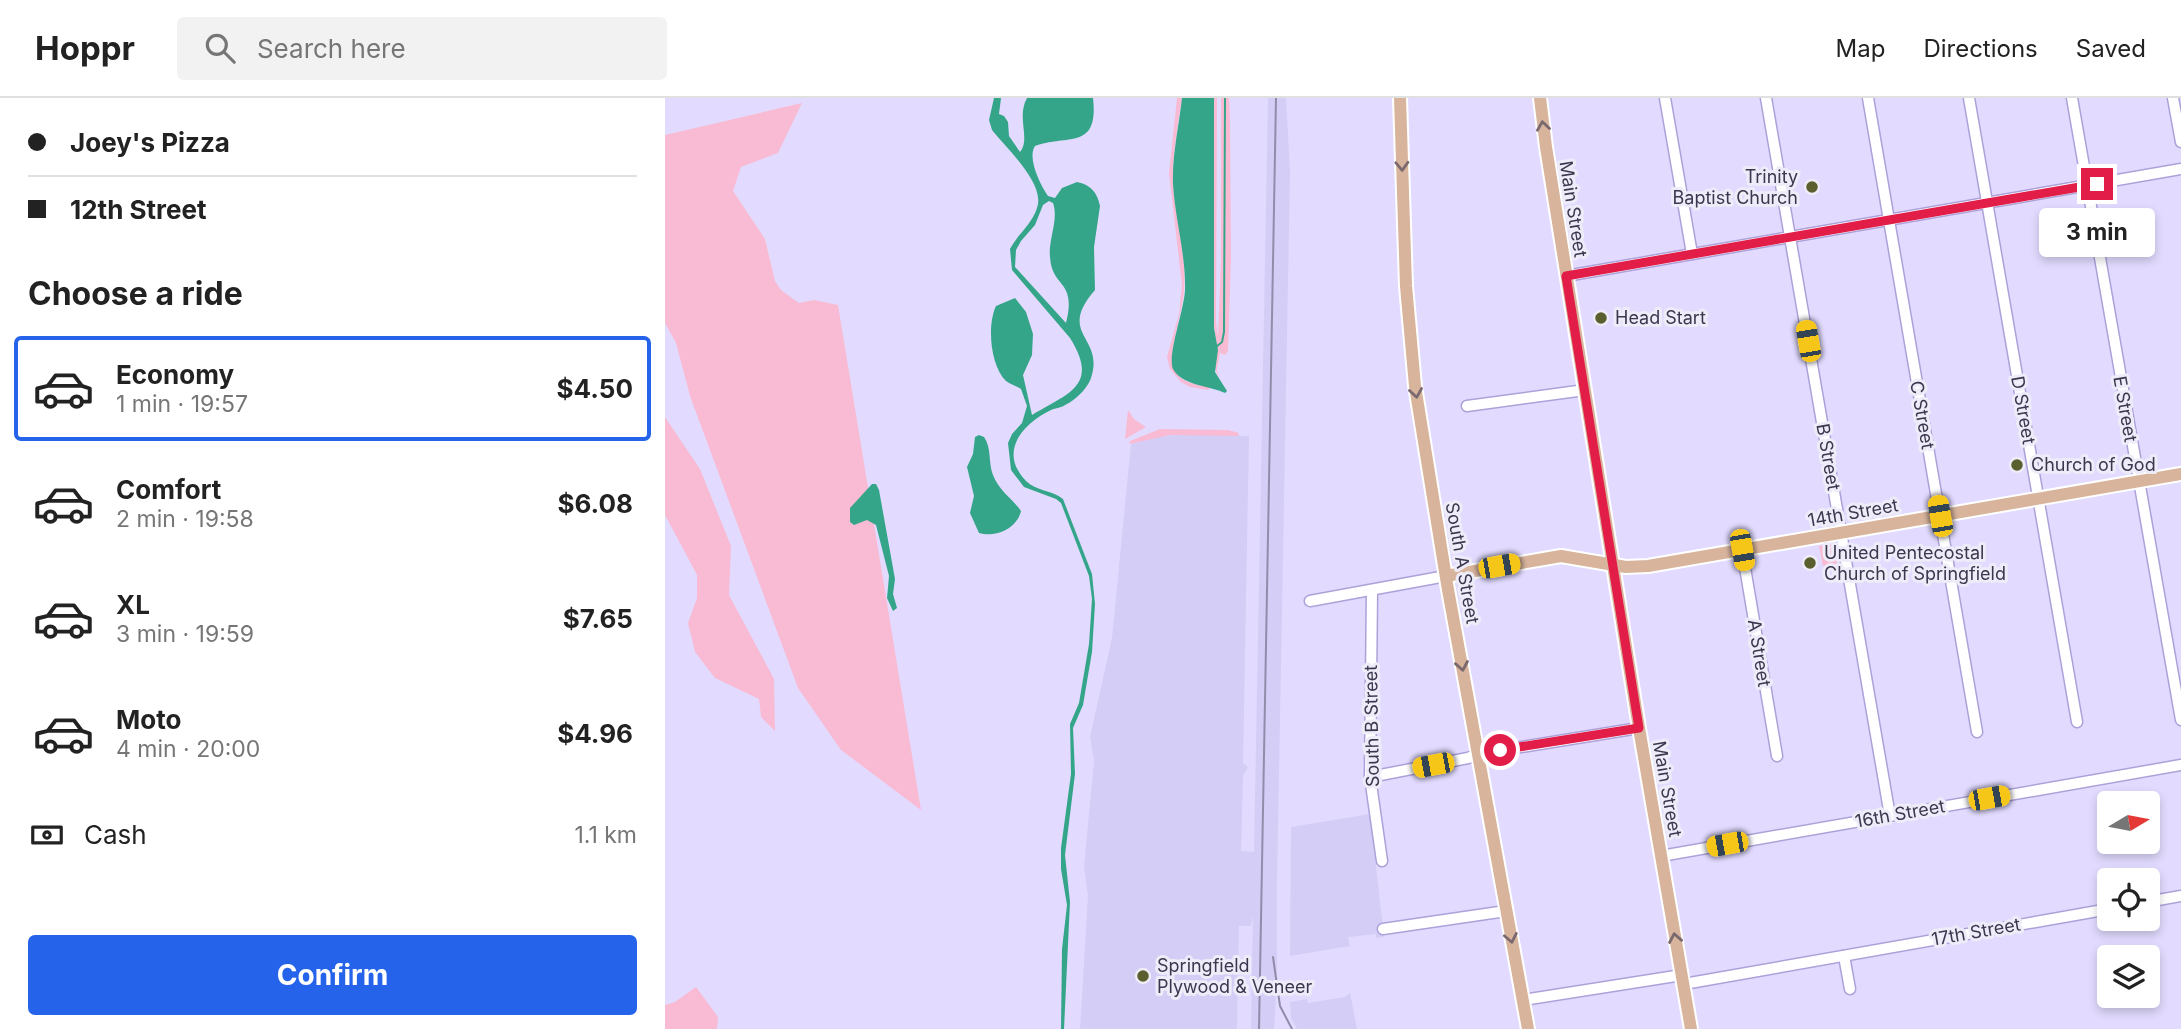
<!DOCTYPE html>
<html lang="en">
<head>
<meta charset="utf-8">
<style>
  :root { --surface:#fff; --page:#f2f2f2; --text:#222; --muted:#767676; --line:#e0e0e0; --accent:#2563eb }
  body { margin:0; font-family:Inter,sans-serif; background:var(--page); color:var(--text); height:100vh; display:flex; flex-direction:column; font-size:26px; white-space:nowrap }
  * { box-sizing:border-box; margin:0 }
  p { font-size:23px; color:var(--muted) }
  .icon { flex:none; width:38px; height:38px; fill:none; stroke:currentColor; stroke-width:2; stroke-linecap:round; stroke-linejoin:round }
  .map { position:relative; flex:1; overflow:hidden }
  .drawer { display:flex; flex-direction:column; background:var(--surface); width:665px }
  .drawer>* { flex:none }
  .banner { display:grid; align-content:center; height:154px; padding:0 28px; background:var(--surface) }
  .needle { width:46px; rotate:80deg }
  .tools { position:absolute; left:1432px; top:693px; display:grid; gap:14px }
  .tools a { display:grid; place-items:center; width:63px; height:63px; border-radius:7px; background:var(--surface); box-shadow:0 4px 10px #0003; font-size:35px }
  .end { position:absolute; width:32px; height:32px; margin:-16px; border:9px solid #e11d48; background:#fff; box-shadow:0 0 0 4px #fff }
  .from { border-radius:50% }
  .bubble { position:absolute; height:49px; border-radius:7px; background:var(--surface); box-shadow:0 4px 10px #0003; font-size:23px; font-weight:700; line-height:49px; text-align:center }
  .car { position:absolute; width:21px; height:42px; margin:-21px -10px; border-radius:9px; box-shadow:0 0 5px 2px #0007; background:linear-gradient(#f5c518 24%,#345 0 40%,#f5c518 0 76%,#345 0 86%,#f5c518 0) }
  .banner b { display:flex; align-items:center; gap:24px; height:66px; font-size:26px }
  .banner b+b { border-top:2px solid var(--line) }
  .banner i { width:18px; height:18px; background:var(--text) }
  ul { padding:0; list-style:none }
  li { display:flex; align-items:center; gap:21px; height:105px; margin:0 14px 10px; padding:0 14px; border:4px solid transparent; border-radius:7px }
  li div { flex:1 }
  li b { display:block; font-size:26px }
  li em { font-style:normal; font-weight:700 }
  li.active { border-color:var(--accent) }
  li>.icon { width:63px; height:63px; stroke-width:1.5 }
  h2 { padding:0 28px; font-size:32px; line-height:84px }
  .pay { display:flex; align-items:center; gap:18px; height:77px; padding:0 28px; font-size:26px }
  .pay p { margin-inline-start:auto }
  .button { display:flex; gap:14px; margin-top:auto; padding:14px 28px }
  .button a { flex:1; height:80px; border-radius:7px; background:var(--accent); color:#fff; font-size:28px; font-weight:700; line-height:80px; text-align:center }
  header { display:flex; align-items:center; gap:42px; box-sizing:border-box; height:98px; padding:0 35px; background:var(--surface); border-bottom:2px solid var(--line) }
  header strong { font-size:33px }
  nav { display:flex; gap:38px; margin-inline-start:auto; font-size:24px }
  .search { width:490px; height:63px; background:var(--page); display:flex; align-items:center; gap:18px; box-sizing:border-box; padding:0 24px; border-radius:7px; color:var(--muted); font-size:26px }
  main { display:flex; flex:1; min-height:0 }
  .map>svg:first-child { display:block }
</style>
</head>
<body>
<header>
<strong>Hoppr</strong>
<div class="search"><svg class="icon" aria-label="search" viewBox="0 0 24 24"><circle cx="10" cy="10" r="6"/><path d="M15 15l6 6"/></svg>Search here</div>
<nav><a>Map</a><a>Directions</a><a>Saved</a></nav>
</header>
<main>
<section class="drawer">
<div class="banner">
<b><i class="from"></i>Joey's Pizza</b>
<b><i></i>12th Street</b>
</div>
<h2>Choose a ride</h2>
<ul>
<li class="active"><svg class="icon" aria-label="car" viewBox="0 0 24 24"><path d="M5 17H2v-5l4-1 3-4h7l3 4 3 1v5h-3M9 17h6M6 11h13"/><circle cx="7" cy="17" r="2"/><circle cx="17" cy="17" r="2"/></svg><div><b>Economy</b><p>1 min · 19:57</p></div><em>$4.50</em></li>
<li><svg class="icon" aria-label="car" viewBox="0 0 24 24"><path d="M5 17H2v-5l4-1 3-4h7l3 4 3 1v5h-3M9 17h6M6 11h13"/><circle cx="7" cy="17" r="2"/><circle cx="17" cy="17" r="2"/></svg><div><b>Comfort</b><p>2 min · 19:58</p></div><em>$6.08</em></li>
<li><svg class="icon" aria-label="car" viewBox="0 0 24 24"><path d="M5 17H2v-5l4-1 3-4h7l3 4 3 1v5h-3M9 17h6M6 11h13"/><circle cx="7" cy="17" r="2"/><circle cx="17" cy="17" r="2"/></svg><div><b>XL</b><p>3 min · 19:59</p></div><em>$7.65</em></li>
<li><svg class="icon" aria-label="car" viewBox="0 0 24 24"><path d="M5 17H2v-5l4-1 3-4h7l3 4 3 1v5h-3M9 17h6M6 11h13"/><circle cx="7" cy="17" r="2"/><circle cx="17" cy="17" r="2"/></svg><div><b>Moto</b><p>4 min · 20:00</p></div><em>$4.96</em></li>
</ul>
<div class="pay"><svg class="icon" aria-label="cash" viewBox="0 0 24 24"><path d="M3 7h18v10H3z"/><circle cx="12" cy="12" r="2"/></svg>Cash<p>1.1 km</p></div>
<div class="button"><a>Confirm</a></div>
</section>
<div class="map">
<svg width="1516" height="931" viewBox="0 0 1516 931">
  <rect width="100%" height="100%" fill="#e2dbff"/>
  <g fill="#d4cdf5">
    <path d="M603,0h18l4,74 -13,711v95l-3,51h-23l2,-114 -2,11h-12l-2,103h-157l8,-133 -4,-29 10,-106 -4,-24 22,-99 19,-194 24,-7 28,-3 66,2 -6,327 5,4 -5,9 -2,75 13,1z"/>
    <path d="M705,716l14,123 -8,1v-4l-28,3 2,9 -60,10 1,-129z"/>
    <path d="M685,895l7,36h-60l-6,-11 -1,-16 17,-3 1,4 37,-6z"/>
  </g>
  <g fill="#f8bbd3">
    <path d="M512,0h5c-4,28 -10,57 -9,86 2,35 14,71 11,106 -1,20 -17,66 -10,79 6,14 23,16 37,18l-3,3 -18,-3 -9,-5 -11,-13 -3,-12 12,-43 3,-29 -13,-112z"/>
    <path d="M549,0h3l-1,223 2,16 3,-78v-161h8l1,20 1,140 -3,93 -3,4 -5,-2 -3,16 2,10 -4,-11 2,-24 -3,-16z"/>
    <path d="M137,5l-24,50 -37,14 -8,24 32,48 10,42 6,9 18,13 15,-3 24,5 83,505 -80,-60 -43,-62 -108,-292 -14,-53 -11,-20v-188z"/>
    <path d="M463,312l6,9 12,8 -21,12z"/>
    <path d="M0,319l35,52 31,77 -2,49 45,84 1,52 -14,-14 -2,-18 -44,-21 -20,-26 -7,-29 9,-25v-23l-32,-60z"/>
    <path d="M495,331l68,1 11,3 -1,3 -68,-1 -41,9 1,-3z"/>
    <path d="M1168,446l4,20 -14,2 -4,-20z"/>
    <path d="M31,889l22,30 -1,12h-52v-24l10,-3z"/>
  </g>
  <g fill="#35a58a" fill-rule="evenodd">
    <path d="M329,0h7l-2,16 5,2 4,6 1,14 11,16c11,-13 -4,-34 7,-54h66c6,53 -26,36 -58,48 -8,12 5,38 13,50l7,2 7,-10 15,-6c14,3 20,10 23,24l-6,41 1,43c-39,45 10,46 -4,88 -4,12 -19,25 -30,29 -5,2 -6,1 -10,3 -29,14 -53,42 -25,71 10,10 26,9 37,18l29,75 3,30 -3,48 -9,53 -10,23 2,46 -10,81 5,47 -6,127h-3l1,-80 5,-44 -6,-36v-21l10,-74 -1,-50 9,-21 10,-59 3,-45 -3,-23 -28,-73 -5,-4 -32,-12 -13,-17 -3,-27 4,-9 10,-11 5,-17 -6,-17c-5,-3 -11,-5 -15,-8 -16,-16 -19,-56 -10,-75l19,-8 11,14 7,22 -1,21 -9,20 9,40c36,-22 68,-29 38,-77l-58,-68 -2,-21c7,-14 22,-25 27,-41 9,-24 -31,-60 -45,-78l-3,-10zM384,103l4,2c6,17 -5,36 -3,54 2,32 27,22 16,66l-51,-56 1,-17 5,-9 14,-16 8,-20z"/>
    <path d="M517,0h32v230l4,22 -3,22 12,19 -2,2c-15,-7 -44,-8 -52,-24 -6,-14 11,-58 12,-79 1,-35 -10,-71 -12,-106 -1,-29 6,-58 9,-86z"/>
    <path d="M314,337l5,2c8,11 4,26 9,38 6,16 19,23 28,36 -4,18 -26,27 -42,22l-9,-20 4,-17 -7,-29 6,-13 2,-17z"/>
    <path d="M207,386h4l3,6 16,89 -2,15 4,14 -4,3 -6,-13 2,-22 -13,-51 -9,-5 -13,5 -4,-3v-14z"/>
  </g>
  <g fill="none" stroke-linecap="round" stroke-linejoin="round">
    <path stroke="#35a58a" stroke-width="2" d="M551,249l6,-5 2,-10 1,-234"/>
    <defs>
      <g id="minor">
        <path d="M1000,0l27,156"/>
        <path d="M1101,0l124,718"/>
        <path d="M1203,0l109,634"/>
        <path d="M1304,0l108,624"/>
        <path d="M1407,0l109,622"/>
        <path d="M1508,0l8,44"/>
        <path d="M901,178l615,-107"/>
        <path d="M802,308l118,-16"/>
        <path d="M1077,452l35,206"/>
        <path d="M707,493l-2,186 12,84"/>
        <path d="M645,503l136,-25"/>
        <path d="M705,679l98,-19 10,-4 161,-26"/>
        <path d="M996,758l520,-91"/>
        <path d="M1482,804l34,-6"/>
        <path d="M718,831l123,-18"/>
        <path d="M1179,858l6,33"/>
        <path d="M1019,886l425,-75"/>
        <path d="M858,902l159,-25"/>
      </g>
      <g id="major">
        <path d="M735,0l6,188 9,100 32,198 81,445"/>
        <path d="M875,0l6,49 93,581 52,301"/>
        <path d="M781,478l115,-20 65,11 22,-1 533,-92"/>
      </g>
    </defs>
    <use href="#minor" stroke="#ada1da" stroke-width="13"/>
    <use href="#major" stroke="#fff" stroke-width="16"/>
    <use href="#minor" stroke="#fff" stroke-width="10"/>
    <use href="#major" stroke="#d8b49d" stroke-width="12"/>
    <g stroke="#928caa" stroke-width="2">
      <path d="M608,859l7,49 12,23"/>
      <path d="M594,931l17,-931"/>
    </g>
  </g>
  <defs><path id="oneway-chevron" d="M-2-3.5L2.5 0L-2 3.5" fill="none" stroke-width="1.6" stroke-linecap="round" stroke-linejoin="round" transform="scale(1.75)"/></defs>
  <g stroke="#7a696e">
    <use href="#oneway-chevron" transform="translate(878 28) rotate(-98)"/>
    <use href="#oneway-chevron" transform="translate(737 68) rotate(88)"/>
    <use href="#oneway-chevron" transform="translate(751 295) rotate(81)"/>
    <use href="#oneway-chevron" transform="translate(797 568) rotate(80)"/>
    <use href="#oneway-chevron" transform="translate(846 840) rotate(79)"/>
    <use href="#oneway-chevron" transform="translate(1010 840) rotate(-100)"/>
  </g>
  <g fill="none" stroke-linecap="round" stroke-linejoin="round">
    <path stroke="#e11d48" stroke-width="9" d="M835,652l139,-22 -73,-452 531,-92"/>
  </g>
  <g fill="#5a5f2d" stroke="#eeecf8" stroke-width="2.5">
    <circle cx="1147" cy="89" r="7"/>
    <circle cx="936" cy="220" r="7"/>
    <circle cx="1352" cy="367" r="7"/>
    <circle cx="1145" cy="465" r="7"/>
    <circle cx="478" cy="878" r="7"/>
  </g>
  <g text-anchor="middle" stroke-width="6" stroke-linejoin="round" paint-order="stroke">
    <g font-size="18" fill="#3c374f" stroke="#eeecf8" text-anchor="start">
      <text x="1133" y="85" text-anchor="end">Trinity<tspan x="1133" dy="21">Baptist Church</tspan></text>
      <text x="950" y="226">Head Start</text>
      <text x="1366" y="373">Church of God</text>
      <text x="1159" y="461">United Pentecostal<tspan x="1159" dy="21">Church of Springfield</tspan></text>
      <text x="492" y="874">Springfield<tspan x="492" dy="21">Plywood &amp; Veneer</tspan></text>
    </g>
    <g font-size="18" fill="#3c374f" stroke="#eeecf8">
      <text transform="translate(908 111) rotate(81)" y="6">Main Street</text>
      <text transform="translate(1460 311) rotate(80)" y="6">E Street</text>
      <text transform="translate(1358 312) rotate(80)" y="6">D Street</text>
      <text transform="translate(1257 317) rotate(80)" y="6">C Street</text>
      <text transform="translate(1163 359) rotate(80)" y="6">B Street</text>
      <text transform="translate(1188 415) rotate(-10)" y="6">14th Street</text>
      <text transform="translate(797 465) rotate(80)" y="6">South A Street</text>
      <text transform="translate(1094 555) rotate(81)" y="6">A Street</text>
      <text transform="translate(707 628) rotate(-91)" y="6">South B Street</text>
      <text transform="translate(1002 691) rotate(80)" y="6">Main Street</text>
      <text transform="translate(1235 716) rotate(-10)" y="6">16th Street</text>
      <text transform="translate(1311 834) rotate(-10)" y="6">17th Street</text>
    </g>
  </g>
</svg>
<div class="tools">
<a><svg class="needle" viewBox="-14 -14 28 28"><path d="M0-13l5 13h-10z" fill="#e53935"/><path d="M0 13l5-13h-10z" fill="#767676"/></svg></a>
<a><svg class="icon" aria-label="locate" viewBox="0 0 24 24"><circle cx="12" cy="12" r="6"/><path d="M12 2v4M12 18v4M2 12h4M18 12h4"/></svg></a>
<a><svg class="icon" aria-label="layers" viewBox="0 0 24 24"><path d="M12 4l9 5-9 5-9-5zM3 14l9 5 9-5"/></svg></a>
</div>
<i class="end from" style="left:835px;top:652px"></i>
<i class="end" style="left:1432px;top:86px"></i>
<div class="bubble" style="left:1374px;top:110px;width:116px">3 min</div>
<i class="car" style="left:1143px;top:243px;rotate:350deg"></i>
<i class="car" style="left:1275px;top:418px;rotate:350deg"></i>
<i class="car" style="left:1077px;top:452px;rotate:170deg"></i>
<i class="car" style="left:834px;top:468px;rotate:80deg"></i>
<i class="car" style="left:768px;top:667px;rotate:259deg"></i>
<i class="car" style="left:1324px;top:700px;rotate:80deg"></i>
<i class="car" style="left:1062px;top:746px;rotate:260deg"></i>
</div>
</main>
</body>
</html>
